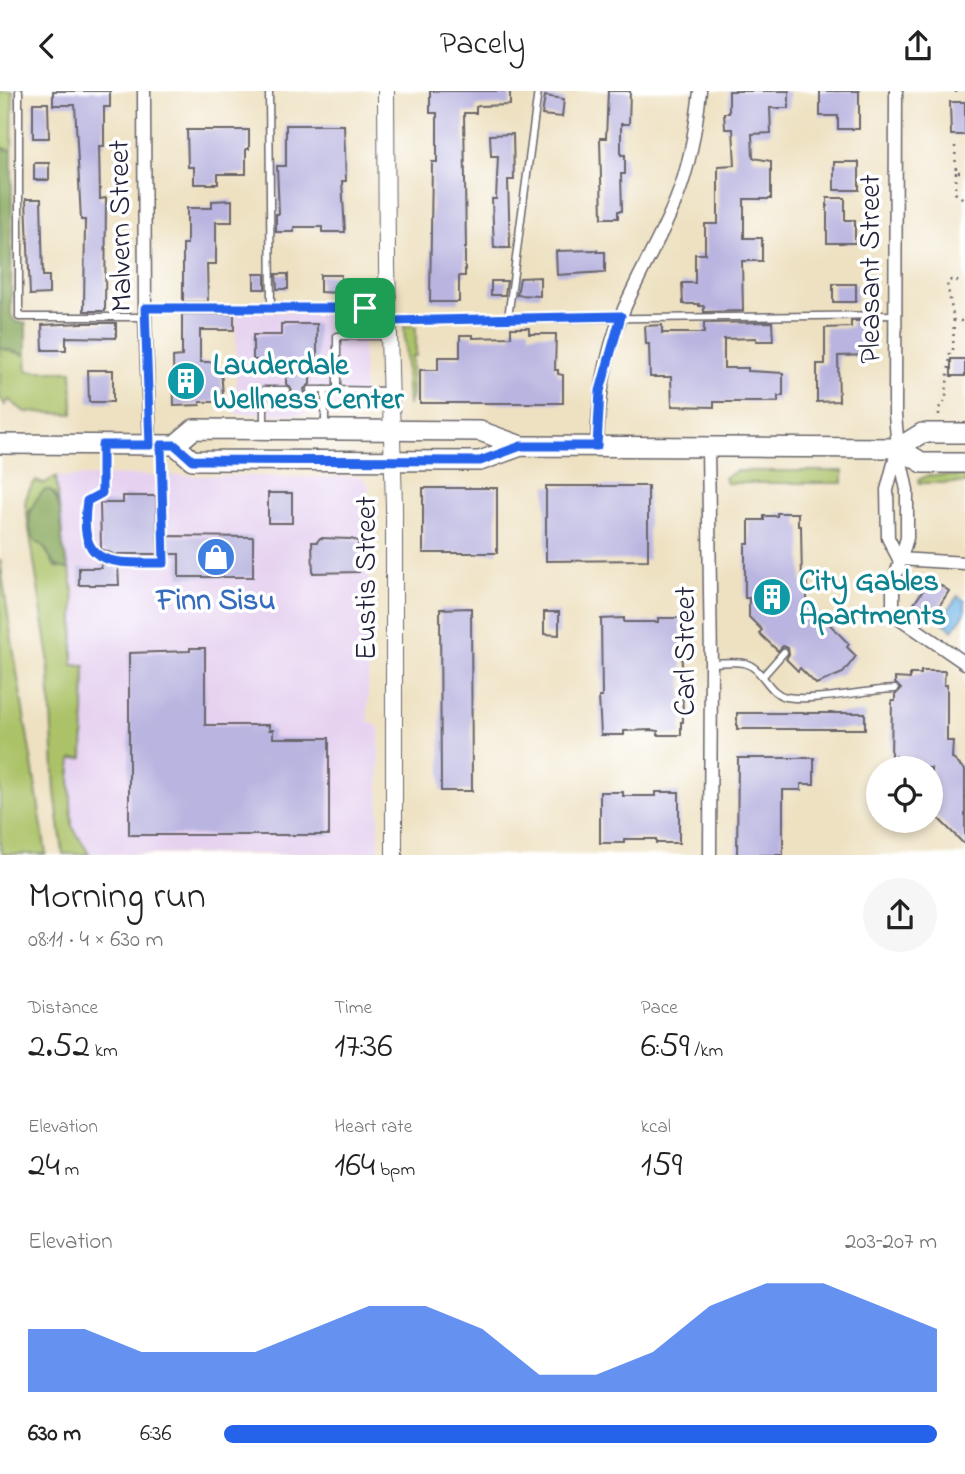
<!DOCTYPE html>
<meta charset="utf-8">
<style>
:root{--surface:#fff;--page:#f6f6f6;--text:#222;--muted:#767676;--accent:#2563eb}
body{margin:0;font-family:"Indie Flower",sans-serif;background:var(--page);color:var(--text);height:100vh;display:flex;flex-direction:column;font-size:26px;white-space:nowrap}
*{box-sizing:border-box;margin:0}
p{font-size:23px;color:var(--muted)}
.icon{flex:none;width:38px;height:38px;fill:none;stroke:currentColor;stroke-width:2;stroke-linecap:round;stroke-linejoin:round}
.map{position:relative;height:764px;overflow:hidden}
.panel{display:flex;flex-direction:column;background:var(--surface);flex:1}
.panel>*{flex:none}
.tools{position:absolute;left:866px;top:665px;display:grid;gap:14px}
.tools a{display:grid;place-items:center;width:77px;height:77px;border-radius:50%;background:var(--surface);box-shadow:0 4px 10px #0003;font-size:35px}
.pin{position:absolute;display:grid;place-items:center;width:60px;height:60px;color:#fff;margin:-30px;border-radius:14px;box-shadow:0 4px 10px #0006}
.round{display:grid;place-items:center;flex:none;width:74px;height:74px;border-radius:37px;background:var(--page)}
.head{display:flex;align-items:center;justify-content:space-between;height:119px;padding:0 28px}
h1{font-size:38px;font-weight:600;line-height:52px}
.figures{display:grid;grid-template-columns:repeat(3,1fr);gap:10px;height:119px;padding:7px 28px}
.figures div{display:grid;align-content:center}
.figures b{font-size:35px;font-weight:600}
.figures small{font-size:19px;font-weight:400}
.figures p{font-size:19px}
.chart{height:196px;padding:14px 28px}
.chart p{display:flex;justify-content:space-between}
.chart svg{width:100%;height:126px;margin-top:7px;fill:var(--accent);opacity:.7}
ul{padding:0 28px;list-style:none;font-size:23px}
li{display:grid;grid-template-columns:112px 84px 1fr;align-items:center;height:52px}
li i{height:18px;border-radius:9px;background:var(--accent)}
header{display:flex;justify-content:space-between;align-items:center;height:91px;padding:0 28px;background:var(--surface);font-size:32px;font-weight:600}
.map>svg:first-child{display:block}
</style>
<header><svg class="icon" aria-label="back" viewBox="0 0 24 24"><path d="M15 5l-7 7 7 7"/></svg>Pacely<svg class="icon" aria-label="share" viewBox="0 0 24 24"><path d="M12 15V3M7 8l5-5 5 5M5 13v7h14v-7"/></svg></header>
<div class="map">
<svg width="965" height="764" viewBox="0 0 965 764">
<rect width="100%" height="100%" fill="#fff"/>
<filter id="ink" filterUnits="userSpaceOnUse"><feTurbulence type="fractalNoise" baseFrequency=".0143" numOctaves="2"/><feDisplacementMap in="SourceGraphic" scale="14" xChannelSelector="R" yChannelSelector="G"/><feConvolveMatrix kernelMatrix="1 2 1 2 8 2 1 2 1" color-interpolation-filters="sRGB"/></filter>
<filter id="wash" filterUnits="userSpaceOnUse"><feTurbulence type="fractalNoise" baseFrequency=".00686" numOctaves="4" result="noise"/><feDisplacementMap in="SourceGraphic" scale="28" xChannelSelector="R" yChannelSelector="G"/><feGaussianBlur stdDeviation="1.57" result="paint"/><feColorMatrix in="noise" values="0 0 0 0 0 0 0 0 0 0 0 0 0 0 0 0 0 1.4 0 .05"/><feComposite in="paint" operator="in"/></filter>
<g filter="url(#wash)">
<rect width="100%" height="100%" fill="#eee1c1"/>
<g fill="#e6d2f0">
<path d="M236 221H363L364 317 357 324 236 323Z"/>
<path d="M130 384 362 386 369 394 367 426 369 484 368 630 379 636V763H89L72 735 70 687 72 668 83 667 84 575H73L72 538 75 498 63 455 56 386Z"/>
</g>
<g fill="#abc267" stroke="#667251" stroke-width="2">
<path d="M0 0H13L12 60 0 56Z"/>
<path d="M404 235H416V265H412V305L408 315Z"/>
<path d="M0 257 26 264 27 280H72L73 323 25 321 9 309 5 314 0 306Z"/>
<path d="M736 380H843V392H727L724 387Z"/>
<path d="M929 384 965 385V392H919L918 389Z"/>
<path d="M56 386 59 414 54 402 29 420 32 443 45 458 56 476 69 478C78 509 72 543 73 574L85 575 83 667 72 668 70 687 72 735 89 763H63L55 701 48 561 25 412C27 404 29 396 36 390L43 393Z"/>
<path d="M0 468C13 567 32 665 46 763H3L0 755Z"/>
</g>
<g fill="#88a85c" stroke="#55654c" stroke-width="2">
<path d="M0 56 12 60 11 224 16 231 26 232V264L0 257Z"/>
<path d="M45 399H50C64 412 60 437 63 455 65 463 67 471 69 478 46 475 55 468 43 455 37 449 39 455 34 448 23 433 32 410 45 399Z"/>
</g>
<path fill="#70b5e6" stroke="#496c90" stroke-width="2" d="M958 505 965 510V522L953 539 940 529Z"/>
<g id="blocks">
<g fill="#bab5e0">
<path d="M53 0H110V16H104V55H99L100 108 106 107 105 220H84L85 129H81L75 14H53Z"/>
<path d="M430 0H510V14L479 15 476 16V22H464L466 157H465V185H459V211H430L432 71H437V22H430Z"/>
<path d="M608 0H630L629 33H621V64H625V83H621L622 120H618V127H602L600 47H606Z"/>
<path d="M729 0H789V17H770L771 42 752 43 753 67 771 70V108H744V147H762V170H742L743 220 704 221V215H699V213H683L682 192H695V163H705V133H718V75L735 74 733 38H725L724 22H729Z"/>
<path d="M820 0H859V38H838V25H820Z"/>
<path d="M545 5 564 8 562 26 542 24Z"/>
<path d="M950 11H965V44H951Z"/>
<path d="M33 12H48L49 47H33Z"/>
<path d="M286 34H344L346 90H342L345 141H322V136H294V141H276V123H279L277 75H286Z"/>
<path d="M187 39H249V58H246V83H218V93H194V76H188Z"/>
<path d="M513 43 514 89H508L510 157H494L492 108H496L498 65H491L490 44Z"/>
<rect x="834" y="71" width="25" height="28"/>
<rect x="34" y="72" width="15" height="17"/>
<path d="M827 107H845V129H855V152H827Z"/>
<path d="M26 108H41L43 185H49V203L30 204Z"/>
<path d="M232 109V131H216V173H207L208 211H183V153H187V117H212V110Z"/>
<path d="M597 159V161H605V181L557 184 556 160Z"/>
<rect x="254" y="183" width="11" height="15"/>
<path d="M276 183H288V198H277Z"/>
<path d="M320 184H341V202L320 201Z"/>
<path d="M540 186V205L517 204 520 187Z"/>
<path d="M491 190H507L505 204H491Z"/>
<rect x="833" y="193" width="23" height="18"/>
<path d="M182 223H234V239H200V271H217V277H221L223 305 215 306V311H200V314L174 315 173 266 182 265Z"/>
<path d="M851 230H869L870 264 838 265 839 310 817 311V273H825V237L851 236Z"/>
<path d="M772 231 773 250H756V247L724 248V277H748V280L783 282V305H778V311H714V316L672 315 671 286H650L649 253H646L645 235 662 234V242H704V232Z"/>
<path d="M81 232H116V247L66 246V259H43L42 234Z"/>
<path d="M281 233H317V269H310V293L304 298 305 302 310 305V314H286V305L292 300 290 296 286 293V269H253V244H281Z"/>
<path d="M511 237H529V243H556L555 279H558V283L563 284V312H420V279H438V266H460V244H473V247L511 246Z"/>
<rect x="951" y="268" width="14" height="17"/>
<path d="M88 279H113V311H89Z"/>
<path d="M546 395H648V469L546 470Z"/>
<rect x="423" y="397" width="74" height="65"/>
<rect x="268" y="402" width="24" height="30"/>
<path d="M123 405H156L158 463H118V465L101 458 100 412H123Z"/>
<path d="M777 422H798V435H801L802 491H807V510L849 553 847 556 856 565 843 582 816 593 800 577 798 580 786 568 789 563 788 557 783 555 778 560 759 542 762 539 749 526V507H745V453H749V429H764V425H777Z"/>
<path d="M169 445 253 446V486H179V463H169Z"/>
<path d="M320 447 351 448 358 450 359 481 313 482 312 451H317Z"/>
<path d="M101 472 118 476 119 494H79V477H101Z"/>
<path d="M931 488 949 500 932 526 913 514Z"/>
<path d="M471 517 472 700H441L440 518Z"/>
<path d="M544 521H559V544L544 543Z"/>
<path d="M624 527V531H658V527H681L683 631H681V644H658V640L652 639 624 640V644H601L599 606H602L601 528Z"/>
<path d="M190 557H205V634H269V639H273V647H329V744H129V562L190 560Z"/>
<path d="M921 580H945L944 594H947V650H953L952 667 965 679V754L931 720V677H895V665H891L892 610H895V604L901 598 895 592V587L910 588V583H921Z"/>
<rect x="737" y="622" width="128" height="16"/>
<path d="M738 667H814V693H801V699H783V764H737Z"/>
<path d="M600 701H623V705H656V701H679V752H656V748H624V752H600Z"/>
</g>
</g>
</g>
<g filter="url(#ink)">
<use href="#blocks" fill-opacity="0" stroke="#69656a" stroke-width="2"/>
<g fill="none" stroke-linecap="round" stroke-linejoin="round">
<defs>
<g id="service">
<path d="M19 0V226H145"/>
<path d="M269 0 271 216"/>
<path d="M146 217H387"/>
<path d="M508 227 538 0"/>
<path d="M389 230 895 224"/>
<path d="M388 245H337V299L389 300"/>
<path d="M310 299H325"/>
<path d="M264 335V299H286"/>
<path d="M325 338V299H337"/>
<path d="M102 355V402L87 410C77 477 111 472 164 472L161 358"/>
<path d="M711 572C721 572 734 570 744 572 763 576 767 602 786 606 817 611 862 599 895 598"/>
<path d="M763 585 784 561"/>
</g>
<g id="minor">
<path d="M144 0 145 226 150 354"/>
<path d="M896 0 895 324 898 357 907 399V447L893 494V514L901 528 965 572"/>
<path d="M597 355C598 310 604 268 621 225 637 186 660 149 676 109 690 75 696 37 700 0"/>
<path d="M708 356 711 572 710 764"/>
<path d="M897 361 887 399 888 447 899 468"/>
<path d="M899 468 965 472"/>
</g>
<path id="tertiary" d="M386 0 387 176 394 415V764"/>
<g id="secondary">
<path d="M0 353 175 354 194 338 480 340 521 355"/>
<path d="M175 354 192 369 480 370 521 355 898 357 923 372H965"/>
<path d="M898 357 922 342H965"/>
</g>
</defs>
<use href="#service" stroke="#69656a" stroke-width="9"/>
<use href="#minor" stroke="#69656a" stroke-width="15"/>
<use href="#tertiary" stroke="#69656a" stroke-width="18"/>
<use href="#secondary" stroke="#69656a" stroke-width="22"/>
<g stroke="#69656a" stroke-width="2.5" stroke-dasharray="2 5" stroke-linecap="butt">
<path d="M956 0V3"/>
<path d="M955 55 956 81H965"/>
<path d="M956 81 955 102 965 109"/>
<path d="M954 230 947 192 951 189 962 191"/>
<path d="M953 259 954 230H965"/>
<path d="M939 324V317L946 309C946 292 950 276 950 259"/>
</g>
<use href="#service" stroke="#fff" stroke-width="6"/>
<use href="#minor" stroke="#fff" stroke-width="12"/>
<use href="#tertiary" stroke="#fff" stroke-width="16"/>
<use href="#secondary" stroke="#fff" stroke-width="19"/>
</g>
</g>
<g fill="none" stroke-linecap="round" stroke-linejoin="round" filter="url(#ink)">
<defs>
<path id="route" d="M145 217H389L390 230 621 225 600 300 597 355H521L480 370 192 369 175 354H161L164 472C111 472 77 477 87 410L102 402V354H150Z"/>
</defs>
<use href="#route" stroke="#fff" stroke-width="14"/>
<use href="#route" stroke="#2563eb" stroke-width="9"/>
</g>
<defs>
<symbol id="building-disc" viewBox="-11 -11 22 22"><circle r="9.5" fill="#0f9aa8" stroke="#fff"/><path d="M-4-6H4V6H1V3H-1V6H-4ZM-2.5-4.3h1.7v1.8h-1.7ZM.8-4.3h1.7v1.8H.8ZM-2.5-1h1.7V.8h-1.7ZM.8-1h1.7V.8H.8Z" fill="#fff"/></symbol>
<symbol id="shop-disc" viewBox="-11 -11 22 22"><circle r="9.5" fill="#3f7fe0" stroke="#fff"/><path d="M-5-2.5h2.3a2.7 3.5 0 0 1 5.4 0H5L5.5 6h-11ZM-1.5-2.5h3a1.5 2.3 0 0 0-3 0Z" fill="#fff"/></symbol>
</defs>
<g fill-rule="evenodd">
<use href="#building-disc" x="164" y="268" width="44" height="44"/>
<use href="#shop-disc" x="194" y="444" width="44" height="44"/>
<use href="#building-disc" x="750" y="484" width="44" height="44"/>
</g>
<g text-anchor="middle" stroke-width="7" stroke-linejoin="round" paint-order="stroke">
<g font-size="30" fill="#22223b" stroke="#fff">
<text transform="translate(119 135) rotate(-91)" y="10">Malvern Street</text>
<text transform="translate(869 178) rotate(-90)" y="10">Pleasant Street</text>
<text transform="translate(365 487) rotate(-90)" y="10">Eustis Street</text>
<text transform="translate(684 560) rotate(-90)" y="10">Carl Street</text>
</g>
<g font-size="30" font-weight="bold" fill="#0d838f" stroke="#fff" text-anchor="start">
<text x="213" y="283">Lauderdale<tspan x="213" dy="34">Wellness Center</tspan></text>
<text x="799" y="499">City Gables<tspan x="799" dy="34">Apartments</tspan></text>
</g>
<g font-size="30" font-weight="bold" fill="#366cbe" stroke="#fff">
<text x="216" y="518">Finn Sisu</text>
</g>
</g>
</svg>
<div class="tools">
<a><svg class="icon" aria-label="locate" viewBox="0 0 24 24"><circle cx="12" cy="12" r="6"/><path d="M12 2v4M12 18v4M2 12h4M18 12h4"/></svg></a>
</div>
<div class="pin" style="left:365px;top:217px;background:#1e9e55"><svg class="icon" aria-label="arrive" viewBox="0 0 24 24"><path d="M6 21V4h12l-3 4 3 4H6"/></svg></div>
</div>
<section class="panel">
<div class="head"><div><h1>Morning run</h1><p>08:11 · 4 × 630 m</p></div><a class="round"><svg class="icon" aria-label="share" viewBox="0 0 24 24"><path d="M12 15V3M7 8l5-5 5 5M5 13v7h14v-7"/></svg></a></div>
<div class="figures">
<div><p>Distance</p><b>2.52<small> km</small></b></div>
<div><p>Time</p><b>17:36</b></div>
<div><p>Pace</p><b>6:59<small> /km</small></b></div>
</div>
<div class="figures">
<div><p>Elevation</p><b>24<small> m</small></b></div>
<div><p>Heart rate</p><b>164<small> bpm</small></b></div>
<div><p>kcal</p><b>159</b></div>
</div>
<div class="chart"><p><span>Elevation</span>203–207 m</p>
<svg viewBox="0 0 160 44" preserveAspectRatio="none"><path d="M0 44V22L10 22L20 30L30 30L40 30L50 22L60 14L70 14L80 22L90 38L100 38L110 30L120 14L130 6L140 6L150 14L160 22V44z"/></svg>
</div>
<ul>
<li><b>630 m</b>6:36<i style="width:100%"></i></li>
</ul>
</section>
